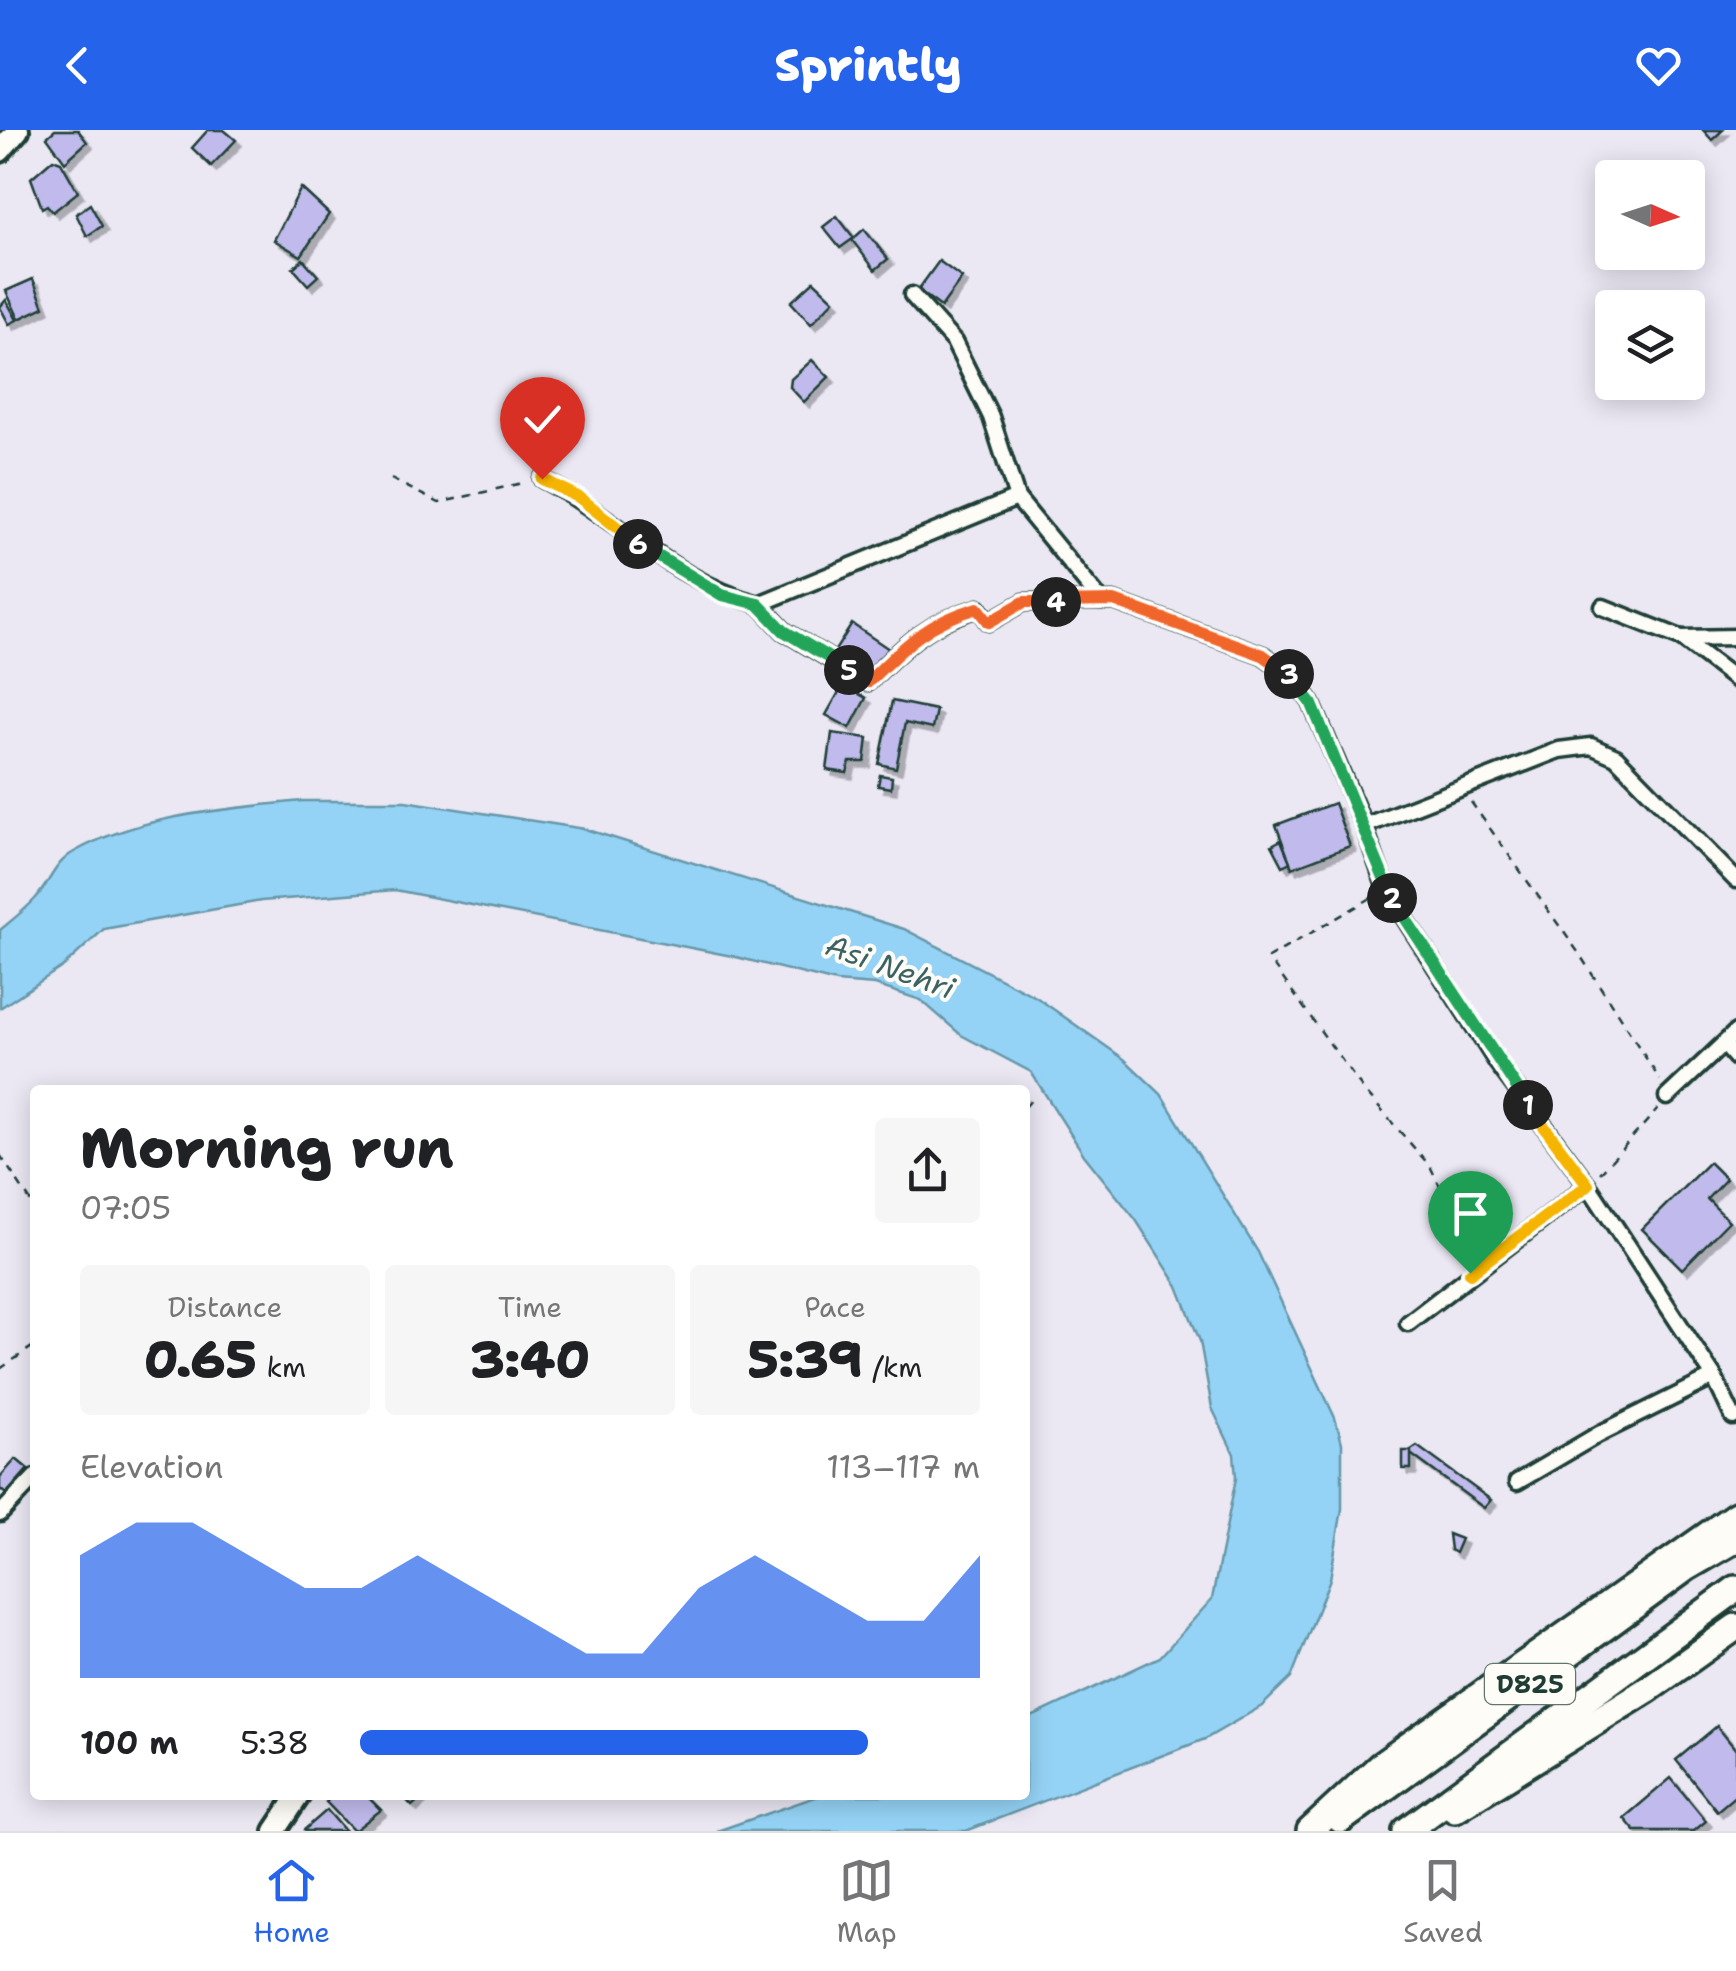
<!DOCTYPE html>
<meta charset="utf-8">
<style>
:root{--surface:#fff;--page:#f6f6f6;--text:#202124;--muted:#757577;--line:#e0e0e0;--accent:#2563eb}
body{margin:0;font-family:"Shantell Sans",sans-serif;background:var(--page);color:var(--text);height:100vh;display:flex;flex-direction:column;font-size:38px;white-space:nowrap}
*{box-sizing:border-box;margin:0}
p{font-size:32px;color:var(--muted)}
.icon{flex:none;width:55px;height:55px;fill:none;stroke:currentColor;stroke-width:2;stroke-linecap:round;stroke-linejoin:round}
.map{position:relative;flex:1;overflow:hidden}
.details{position:absolute;left:30px;top:955px;width:1000px;height:715px;display:flex;flex-direction:column;background:var(--surface);border-radius:10px;box-shadow:0 5px 25px #0003}
.details>*{flex:none}
.needle{width:65px;rotate:93deg}
.fabs{position:absolute;left:1595px;top:30px;display:grid;gap:20px}
.fabs a{display:grid;place-items:center;width:110px;height:110px;border-radius:10px;background:var(--surface);box-shadow:0 5px 25px #0003;font-size:50px}
.pin{position:absolute;display:grid;place-items:center;width:85px;height:85px;color:#fff;margin:-102px -42px;border-radius:50% 50% 50% 0;rotate:-45deg;box-shadow:0 0 10px #0007}
.pin .icon{rotate:45deg}
.km{position:absolute;width:50px;height:50px;margin:-25px;border-radius:50%;background:#222;color:#fff;font-size:28px;line-height:50px;text-align:center}
.round{display:grid;place-items:center;flex:none;width:105px;height:105px;border-radius:10px;background:var(--page)}
.overview{display:flex;align-items:center;justify-content:space-between;height:170px;padding:0 50px}
h1{font-size:55px;font-weight:800;line-height:75px}
.stats{display:grid;grid-template-columns:repeat(3,1fr);gap:15px;height:170px;padding:10px 50px}
.stats div{display:grid;align-content:center;border-radius:10px;background:var(--page);text-align:center}
.stats b{font-size:50px;font-weight:800}
.stats small{font-size:28px;font-weight:400}
.stats p{font-size:28px}
.chart{height:280px;padding:20px 50px}
.chart p{display:flex;justify-content:space-between}
.chart svg{width:100%;height:180px;margin-top:10px;fill:var(--accent);opacity:.7}
ul{padding:0 50px;list-style:none;font-size:32px}
li{display:grid;grid-template-columns:160px 120px 1fr;align-items:center;height:75px}
li i{height:25px;border-radius:12px;background:var(--accent)}
header{display:flex;justify-content:space-between;align-items:center;height:130px;padding:0 50px;background:var(--accent);color:#fff;font-size:45px;font-weight:800}
.dock{display:flex;justify-content:space-around;align-items:center;height:140px;border-top:2px solid var(--line);background:var(--surface);font-size:28px;color:var(--muted)}
.dock a{display:grid;justify-items:center;gap:5px}
.dock .selected{color:var(--accent)}
.map>svg:first-child{display:block}
</style>
<header><svg class="icon" aria-label="back" viewBox="0 0 24 24"><path d="M15 5l-7 7 7 7"/></svg>Sprintly<svg class="icon" aria-label="heart" viewBox="0 0 24 24"><path d="M12 20l-8-8c-3-5 5-10 8-4 3-6 11-1 8 4z"/></svg></header>
<div class="map">
<svg width="1736" height="1701" viewBox="0 0 1736 1701">
<defs>
<filter id="shadow"><feDropShadow dx="5.5" dy="5.5" stdDeviation="0" flood-color="#0004"/></filter>
</defs>
<rect width="100%" height="100%" fill="#ebe8f4"/>
<filter id="ink" filterUnits="userSpaceOnUse"><feTurbulence type="fractalNoise" baseFrequency=".01" numOctaves="2"/><feDisplacementMap in="SourceGraphic" scale="20" xChannelSelector="R" yChannelSelector="G"/><feConvolveMatrix kernelMatrix="1 2 1 2 8 2 1 2 1" color-interpolation-filters="sRGB"/></filter>
<g filter="url(#ink)">
<path fill="#95d3f6" stroke="#6697a8" stroke-width="2.5" d="M302 671H405L585 699 904 799 1036 867 1124 929 1161 964 1258 1122 1335 1288 1342 1313V1379L1330 1449 1291 1548 1262 1576 1205 1609 966 1701H717L821 1665H1025V1590L1160 1527 1212 1469 1236 1348 1234 1324 1212 1278 1200 1211 1178 1156 1136 1090 1084 1025 1031 942 961 905 921 870 875 855 836 852 732 826 395 760 261 771 104 799 65 835 0 878V800C12 790 25 780 35 769 50 753 54 733 74 722 141 684 228 679 302 671Z"/>
<g fill="#c1bbed" stroke="#1f3d34" stroke-width="2.5" filter="url(#shadow)">
<path d="M55 0H78L87 12 65 32 47 7Z"/>
<path d="M208 0H224L236 10 211 36 192 18Z"/>
<path d="M1703 0H1723L1712 10Z"/>
<path d="M53 29 61 32 78 62 53 82 47 75 42 78 31 48Z"/>
<path d="M301 58 329 84 301 126 274 110Z"/>
<path d="M90 74 102 96 87 106 76 84Z"/>
<path d="M837 86 854 108 840 118 823 97Z"/>
<path d="M864 99 888 129 875 140 852 110Z"/>
<path d="M303 129 318 146 308 155 293 138Z"/>
<path d="M939 131 962 148 941 177 918 160Z"/>
<path d="M33 149 44 177 19 189 6 161Z"/>
<path d="M814 151 834 170 811 194 791 172Z"/>
<path d="M6 170 17 190 9 194 0 177Z"/>
<path d="M812 230 829 247 804 272 790 257 791 249Z"/>
<path d="M852 494 889 519 872 546 834 522Z"/>
<path d="M843 555 866 568 850 598 826 585Z"/>
<path d="M892 571 936 580 932 599 905 593 896 638 879 634Z"/>
<path d="M832 603 868 608 865 632H850L847 643 827 640Z"/>
<path d="M880 645 892 647 891 658 878 656Z"/>
<path d="M1334 673 1350 716 1292 738 1276 695Z"/>
<path d="M1281 710 1290 732 1283 736 1272 715Z"/>
<path d="M1709 1032 1726 1049 1707 1069 1729 1091 1682 1139 1642 1099Z"/>
<path d="M1417 1316 1491 1370 1484 1378 1408 1322Z"/>
<rect x="1403" y="1321" width="8" height="18"/>
<path d="M16 1329 28 1339 6 1364 0 1359V1347Z"/>
<path d="M1448 1404 1461 1409 1455 1423 1450 1420Z"/>
<path d="M1717 1596 1736 1620V1665L1717 1681 1676 1630Z"/>
<path d="M1671 1648 1706 1691 1694 1701H1635L1624 1688Z"/>
<path d="M333 1665H366L381 1680 354 1701 326 1672Z"/>
<path d="M402 1665H424L412 1676Z"/>
<path d="M327 1680 345 1701H305L304 1700Z"/>
</g>
<g fill="none" stroke-linecap="round" stroke-linejoin="round">
<defs>
<g id="street">
<path d="M912 165 954 212 991 287 1017 368 1101 471"/>
<path d="M542 349C618 388 674 452 759 474L1017 368"/>
<path d="M759 474 784 501 868 552C905 515 928 492 979 478L989 492 1024 472 1114 471 1263 525 1291 545 1311 572 1364 696 1559 620 1591 616 1616 627 1736 750"/>
<path d="M1603 477 1681 508 1736 550"/>
<path d="M1681 508 1736 507"/>
<path d="M1364 696 1386 759 1498 934 1588 1055 1714 1247"/>
<path d="M1724 914 1736 928"/>
<path d="M1667 967 1736 902"/>
<path d="M1408 1193 1588 1055"/>
<path d="M1517 1352 1599 1304 1714 1247 1733 1287"/>
<path d="M0 1384 35 1347"/>
</g>
<g id="secondary">
<path d="M0 21 18 0"/>
<path d="M275 1701 299 1665"/>
</g>
<g id="highway">
<path d="M1455 1679 1647 1560 1736 1497"/>
<path d="M1341 1690 1686 1438 1736 1409"/>
<path d="M1310 1701 1381 1635 1736 1385"/>
<path d="M1406 1701 1736 1459"/>
</g>
</defs>
<use href="#street" stroke="#1f3d34" stroke-width="21"/>
<use href="#secondary" stroke="#1f3d34" stroke-width="28"/>
<use href="#highway" stroke="#1f3d34" stroke-width="32"/>
<g stroke="#1f3d34" stroke-width="2.5" stroke-dasharray="8 8" stroke-linecap="butt">
<path d="M391 349 439 373 526 352"/>
<path d="M1471 672 1578 822 1660 950"/>
<path d="M1371 768 1268 828 1362 958 1430 1036 1453 1083 1466 1127"/>
<path d="M1025 977 1032 969"/>
<path d="M0 1025 35 1078"/>
<path d="M1600 1043 1658 979"/>
<path d="M0 1239 35 1215"/>
</g>
<use href="#street" stroke="#fdfcf7" stroke-width="14"/>
<use href="#secondary" stroke="#fdfcf7" stroke-width="20"/>
<use href="#highway" stroke="#fdfcf7" stroke-width="25"/>
</g>
</g>
<g fill="none" stroke-linecap="round" stroke-linejoin="round" filter="url(#ink)">
<defs>
<path id="split-1" d="M1470 1143 1588 1055 1528 975"/>
<path id="split-2" d="M1392 768 1528 975"/>
<path id="split-3" d="M1289 544 1311 572 1392 768"/>
<path id="split-4" d="M1056 472 1114 471 1263 525 1289 544"/>
<path id="split-5" d="M849 540 868 552C905 515 928 492 978 478L989 492 1024 472H1056"/>
<path id="split-6" d="M638 414 722 465 758 474 784 501 849 540"/>
<path id="split-7" d="M542 349 580 368 638 414"/>
</defs>
<use href="#split-1" stroke="#fff" stroke-width="20"/>
<use href="#split-2" stroke="#fff" stroke-width="20"/>
<use href="#split-3" stroke="#fff" stroke-width="20"/>
<use href="#split-4" stroke="#fff" stroke-width="20"/>
<use href="#split-5" stroke="#fff" stroke-width="20"/>
<use href="#split-6" stroke="#fff" stroke-width="20"/>
<use href="#split-7" stroke="#fff" stroke-width="20"/>
<use href="#split-1" stroke="#f5b400" stroke-width="12"/>
<use href="#split-2" stroke="#22a559" stroke-width="12"/>
<use href="#split-3" stroke="#22a559" stroke-width="12"/>
<use href="#split-4" stroke="#f0652b" stroke-width="12"/>
<use href="#split-5" stroke="#f0652b" stroke-width="12"/>
<use href="#split-6" stroke="#22a559" stroke-width="12"/>
<use href="#split-7" stroke="#f5b400" stroke-width="12"/>
</g>
<g text-anchor="middle" stroke-width="8" stroke-linejoin="round" paint-order="stroke">
<rect fill="#fdfcf7" stroke="#62766e" stroke-width="2.5" x="1485" y="1534" width="90" height="40" rx="8"/>
<g font-size="25" font-weight="bold" fill="#1f3d34">
<text x="1530" y="1563">D825</text>
</g>
<g font-size="30" font-style="italic" fill="#3c6264" stroke="#fdfcf7">
<text transform="translate(890 837) rotate(20)" y="10">Asi Nehri</text>
</g>
</g>
</svg>
<div class="fabs">
<a><svg class="needle" viewBox="-14 -14 28 28"><path d="M0-13l5 13h-10z" fill="#e53935"/><path d="M0 13l5-13h-10z" fill="#757577"/></svg></a>
<a><svg class="icon" aria-label="layers" viewBox="0 0 24 24"><path d="M12 4l9 5-9 5-9-5zM3 14l9 5 9-5"/></svg></a>
</div>
<div class="pin" style="left:1470px;top:1143px;background:#1e9e55"><svg class="icon" aria-label="arrive" viewBox="0 0 24 24"><path d="M6 21V4h12l-3 4 3 4H6"/></svg></div>
<div class="pin" style="left:542px;top:349px;background:#d93025"><svg class="icon" aria-label="check" viewBox="0 0 24 24"><path d="M5 12l5 5 9-10"/></svg></div>
<b class="km" style="left:1528px;top:975px">1</b>
<b class="km" style="left:1392px;top:768px">2</b>
<b class="km" style="left:1289px;top:544px">3</b>
<b class="km" style="left:1056px;top:472px">4</b>
<b class="km" style="left:849px;top:540px">5</b>
<b class="km" style="left:638px;top:414px">6</b>
<section class="details">
<div class="overview"><div><h1>Morning run</h1><p>07:05</p></div><a class="round"><svg class="icon" aria-label="share" viewBox="0 0 24 24"><path d="M12 15V3M7 8l5-5 5 5M5 13v7h14v-7"/></svg></a></div>
<div class="stats">
<div><p>Distance</p><b>0.65<small> km</small></b></div>
<div><p>Time</p><b>3:40</b></div>
<div><p>Pace</p><b>5:39<small> /km</small></b></div>
</div>
<div class="chart"><p><span>Elevation</span>113–117 m</p>
<svg viewBox="0 0 160 44" preserveAspectRatio="none"><path d="M0 44V14L10 6L20 6L30 14L40 22L50 22L60 14L70 22L80 30L90 38L100 38L110 22L120 14L130 22L140 30L150 30L160 14V44z"/></svg>
</div>
<ul>
<li><b>100 m</b>5:38<i style="width:82%"></i></li>
</ul>
</section>
</div>
<nav class="dock">
<a class="selected"><svg class="icon" aria-label="home" viewBox="0 0 24 24"><path d="M3 11l9-7 9 7M6 9v11h12V9"/></svg>Home</a>
<a><svg class="icon" aria-label="map" viewBox="0 0 24 24"><path d="M3 6l6-2 6 2 6-2v14l-6 2-6-2-6 2zM9 4v14M15 6v14"/></svg>Map</a>
<a><svg class="icon" aria-label="saved" viewBox="0 0 24 24"><path d="M7 4h10v16l-5-4-5 4z"/></svg>Saved</a>
</nav>
